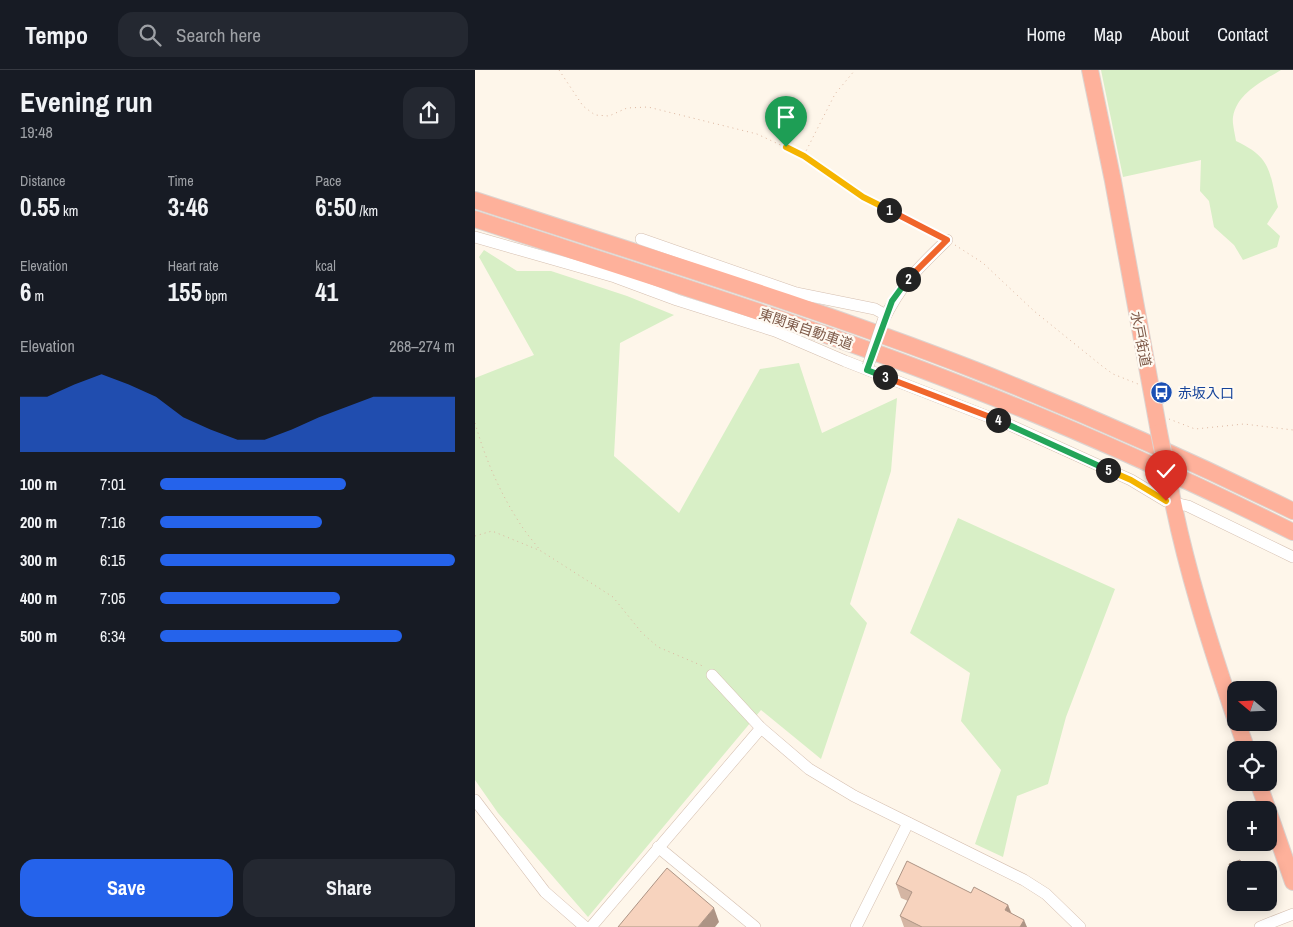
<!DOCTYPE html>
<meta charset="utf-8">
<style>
:root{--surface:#171b24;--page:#242831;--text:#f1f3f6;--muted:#9ea1a6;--line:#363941;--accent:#2563eb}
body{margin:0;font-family:"Archivo Narrow","Noto Sans JP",sans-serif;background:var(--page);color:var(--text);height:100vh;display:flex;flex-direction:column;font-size:19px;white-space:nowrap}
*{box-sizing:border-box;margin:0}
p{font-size:16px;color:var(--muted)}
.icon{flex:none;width:28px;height:28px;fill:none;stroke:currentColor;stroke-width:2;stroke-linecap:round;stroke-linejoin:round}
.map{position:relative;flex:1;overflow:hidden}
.drawer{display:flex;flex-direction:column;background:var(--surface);width:475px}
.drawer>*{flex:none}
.needle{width:32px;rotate:289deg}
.tools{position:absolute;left:752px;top:611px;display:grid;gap:10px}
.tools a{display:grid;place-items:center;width:50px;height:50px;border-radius:10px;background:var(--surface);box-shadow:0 2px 12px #0003;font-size:25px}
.pin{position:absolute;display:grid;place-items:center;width:42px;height:42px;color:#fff;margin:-51px -21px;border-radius:50% 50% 50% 0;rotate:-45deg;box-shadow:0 0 5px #0007}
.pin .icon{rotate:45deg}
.km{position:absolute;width:25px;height:25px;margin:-12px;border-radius:50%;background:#222;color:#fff;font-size:14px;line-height:25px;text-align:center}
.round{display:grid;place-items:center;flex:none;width:52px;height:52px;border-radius:15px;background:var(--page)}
.overview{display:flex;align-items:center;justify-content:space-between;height:85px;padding:0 20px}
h1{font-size:28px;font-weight:700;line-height:38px}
.stats{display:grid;grid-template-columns:repeat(3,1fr);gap:8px;height:85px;padding:5px 20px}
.stats div{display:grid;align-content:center}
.stats b{font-size:25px;font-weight:700}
.stats small{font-size:14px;font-weight:400}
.stats p{font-size:14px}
.chart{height:140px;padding:10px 20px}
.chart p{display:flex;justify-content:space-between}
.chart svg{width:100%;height:90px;margin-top:5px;fill:var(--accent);opacity:.7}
.button{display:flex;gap:10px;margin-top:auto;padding:10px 20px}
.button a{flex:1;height:58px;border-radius:15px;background:var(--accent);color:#fff;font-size:20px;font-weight:700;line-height:58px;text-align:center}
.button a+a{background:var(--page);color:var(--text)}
ul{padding:0 20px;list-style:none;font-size:16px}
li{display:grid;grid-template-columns:80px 60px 1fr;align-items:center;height:38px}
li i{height:12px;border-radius:6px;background:var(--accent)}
header{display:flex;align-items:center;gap:30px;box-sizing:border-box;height:70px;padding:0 25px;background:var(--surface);border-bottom:1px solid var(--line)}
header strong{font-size:24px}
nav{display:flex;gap:28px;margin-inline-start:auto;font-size:18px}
.search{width:350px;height:45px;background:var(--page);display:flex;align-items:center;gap:12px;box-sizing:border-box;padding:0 18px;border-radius:15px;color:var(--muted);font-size:19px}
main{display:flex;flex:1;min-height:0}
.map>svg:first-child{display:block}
</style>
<header>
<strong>Tempo</strong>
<div class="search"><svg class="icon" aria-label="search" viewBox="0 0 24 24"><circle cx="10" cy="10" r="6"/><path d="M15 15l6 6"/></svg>Search here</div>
<nav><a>Home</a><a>Map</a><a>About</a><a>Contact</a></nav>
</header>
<main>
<section class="drawer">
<div class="overview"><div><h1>Evening run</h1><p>19:48</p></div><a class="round"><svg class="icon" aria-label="share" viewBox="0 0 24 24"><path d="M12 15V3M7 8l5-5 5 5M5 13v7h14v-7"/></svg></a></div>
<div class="stats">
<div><p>Distance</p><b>0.55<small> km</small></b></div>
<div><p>Time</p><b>3:46</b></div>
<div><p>Pace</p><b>6:50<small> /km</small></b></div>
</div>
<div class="stats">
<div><p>Elevation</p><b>6<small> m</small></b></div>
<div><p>Heart rate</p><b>155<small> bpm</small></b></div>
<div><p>kcal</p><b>41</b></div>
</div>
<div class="chart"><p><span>Elevation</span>268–274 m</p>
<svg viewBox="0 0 160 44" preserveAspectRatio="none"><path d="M0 44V17L10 17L20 11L30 6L40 11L50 17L60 27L70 33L80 38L90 38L100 33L110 27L120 22L130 17L140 17L150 17L160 17V44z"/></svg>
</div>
<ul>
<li><b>100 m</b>7:01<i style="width:63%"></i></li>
<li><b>200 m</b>7:16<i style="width:55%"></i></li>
<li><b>300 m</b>6:15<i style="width:100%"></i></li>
<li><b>400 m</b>7:05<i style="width:61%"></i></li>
<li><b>500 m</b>6:34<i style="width:82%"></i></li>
</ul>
<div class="button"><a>Save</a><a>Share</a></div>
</section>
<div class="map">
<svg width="818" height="857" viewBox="0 0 818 857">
<rect width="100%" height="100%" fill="#fef6ea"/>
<g fill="#d8efc6">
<path d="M626 0H806C788 11 762 23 758 47 757 53 760 64 761 71 797 88 794 101 803 137L792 154 805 166 802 177 768 190 759 175 739 157 734 131 725 121 726 90 648 107Z"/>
<path d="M9 180 42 201H76L152 226 199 245 145 273 139 386 204 443 285 299 324 293 347 363 422 328 416 401 375 534 392 553 346 689 286 640 113 847 23 743 0 710V308L59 285 4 187Z"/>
<path d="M483 448 640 519 591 647 573 714 542 726 528 787 500 774 526 700 486 651 495 603 435 563Z"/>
</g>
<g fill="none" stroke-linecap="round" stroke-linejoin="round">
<defs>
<g id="minor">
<path d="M0 167 140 207 202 230 300 261 370 291 537 356 656 410 691 431 713 436 818 487"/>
<path d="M166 169 321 223 400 239 411 245"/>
<path d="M408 251C427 213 442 199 472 170"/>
<path d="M237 605 286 658 334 699 379 726 549 810 571 824 605 857"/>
<path d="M0 730 70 822 110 857"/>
<path d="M183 777 280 857"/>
<path d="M116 857 286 658"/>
<path d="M381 857 433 753"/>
<path d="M785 857 818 844"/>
</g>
<g id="highway">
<path d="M615 0 638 111 684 362"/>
<path d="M0 130C167 185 336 236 500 300 608 343 714 390 818 441"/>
<path d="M0 149C165 203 331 254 492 317 603 360 711 409 818 462"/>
<path d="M695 417C710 496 735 574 761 651"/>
<path d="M762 652 772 680"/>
<path d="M783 712 793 740"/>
<path d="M794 743 818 812"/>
</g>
</defs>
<use href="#minor" stroke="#d5bfb0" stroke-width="12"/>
<use href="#highway" stroke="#ddd4d0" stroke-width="18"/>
<g stroke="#ddb6a0" stroke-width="1" stroke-dasharray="1 4" stroke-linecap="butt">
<path d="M84 0 108 36 120 45 134 46 152 38 173 37 282 64 329 86 388 127 461 165"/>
<path d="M329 85 360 24 380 0"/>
<path d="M480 175 508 193 559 241 627 296 638 304 663 314"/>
<path d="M694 349 720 359 769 354 818 360"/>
<path d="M0 353C10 388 24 421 44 452 50 462 58 471 65 480"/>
<path d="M0 466 17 461 66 481 138 527 167 563 183 577 230 597"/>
</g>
<use href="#minor" stroke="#fff" stroke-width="11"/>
<use href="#highway" stroke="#feb19b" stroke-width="16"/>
<defs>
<path id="minor-bridge" d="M393 296 408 251"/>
<path id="highway-bridge" d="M684 362 695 417"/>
</defs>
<use href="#minor-bridge" stroke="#d5bfb0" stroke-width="12" stroke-linecap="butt"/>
<use href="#highway-bridge" stroke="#ddd4d0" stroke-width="18" stroke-linecap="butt"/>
<use href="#minor-bridge" stroke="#fff" stroke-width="11"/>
<use href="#highway-bridge" stroke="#feb19b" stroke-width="16"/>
</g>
<path fill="#d4b5a3" d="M421 814 496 823 533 835 537 844 552 857H429L425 846 433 831 426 828Z"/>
<g fill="#ad9485">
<path d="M533 835 538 849 530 840Z"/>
<path d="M239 838 244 852 240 857H223Z"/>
<path d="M549 850 552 857H545Z"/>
</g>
<g fill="#f7d3be" stroke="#ad9485">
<path d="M765 790 768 800H761V812L754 794Z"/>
<path d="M432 791 496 823 499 817 533 835 530 840 549 850 545 857H447L425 846 437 822 421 814Z"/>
<path d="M192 798 239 838 223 857H143Z"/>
</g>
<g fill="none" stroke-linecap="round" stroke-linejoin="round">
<defs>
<path id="split-1" d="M311 77 329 86 388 127 414 140"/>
<path id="split-2" d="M414 140 472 170 433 209"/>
<path id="split-3" d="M410 307 392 300 417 231 433 209"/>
<path id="split-4" d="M410 307 523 350"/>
<path id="split-5" d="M523 350 633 400"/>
<path id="split-6" d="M633 400 656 410 691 431"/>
</defs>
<use href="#split-1" stroke="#fff" stroke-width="10"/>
<use href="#split-2" stroke="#fff" stroke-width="10"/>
<use href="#split-3" stroke="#fff" stroke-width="10"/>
<use href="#split-4" stroke="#fff" stroke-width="10"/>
<use href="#split-5" stroke="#fff" stroke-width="10"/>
<use href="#split-6" stroke="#fff" stroke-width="10"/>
<use href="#split-1" stroke="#f5b400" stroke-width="6"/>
<use href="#split-2" stroke="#f0652b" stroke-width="6"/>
<use href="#split-3" stroke="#22a559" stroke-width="6"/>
<use href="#split-4" stroke="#f0652b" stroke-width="6"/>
<use href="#split-5" stroke="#22a559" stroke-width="6"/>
<use href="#split-6" stroke="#f5b400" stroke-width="6"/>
</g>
<defs>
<symbol id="bus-disc" viewBox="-11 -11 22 22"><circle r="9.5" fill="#1a4fb4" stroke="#fffaf2"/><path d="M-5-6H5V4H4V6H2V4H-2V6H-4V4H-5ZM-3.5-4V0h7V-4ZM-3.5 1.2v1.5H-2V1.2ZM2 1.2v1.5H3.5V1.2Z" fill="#fff"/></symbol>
</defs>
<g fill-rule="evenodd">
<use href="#bus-disc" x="674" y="310" width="25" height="25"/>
</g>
<g text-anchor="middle" stroke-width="4.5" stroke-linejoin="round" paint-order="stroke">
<g font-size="14" fill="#7e5a49" stroke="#fffaf2">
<text transform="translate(331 259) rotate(19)" y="5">東関東自動車道</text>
<text transform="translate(666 269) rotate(79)" y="5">水戸街道</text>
</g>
<g font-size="14" fill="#164399" stroke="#fffaf2" text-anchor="start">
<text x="703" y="328">赤坂入口</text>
</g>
</g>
</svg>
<div class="tools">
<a><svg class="needle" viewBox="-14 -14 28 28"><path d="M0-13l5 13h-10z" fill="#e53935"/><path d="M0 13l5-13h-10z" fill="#9ea1a6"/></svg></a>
<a><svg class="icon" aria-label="locate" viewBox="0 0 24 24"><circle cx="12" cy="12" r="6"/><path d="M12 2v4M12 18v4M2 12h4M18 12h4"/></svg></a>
<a>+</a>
<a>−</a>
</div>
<div class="pin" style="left:311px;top:77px;background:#1e9e55"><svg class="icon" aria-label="arrive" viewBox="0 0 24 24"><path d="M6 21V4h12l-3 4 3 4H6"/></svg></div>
<div class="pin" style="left:691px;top:431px;background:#d93025"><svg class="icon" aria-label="check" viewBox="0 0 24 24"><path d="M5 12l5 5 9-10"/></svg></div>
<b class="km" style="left:414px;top:140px">1</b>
<b class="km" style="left:433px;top:209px">2</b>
<b class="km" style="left:410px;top:307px">3</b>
<b class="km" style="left:523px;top:350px">4</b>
<b class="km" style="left:633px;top:400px">5</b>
</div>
</main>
